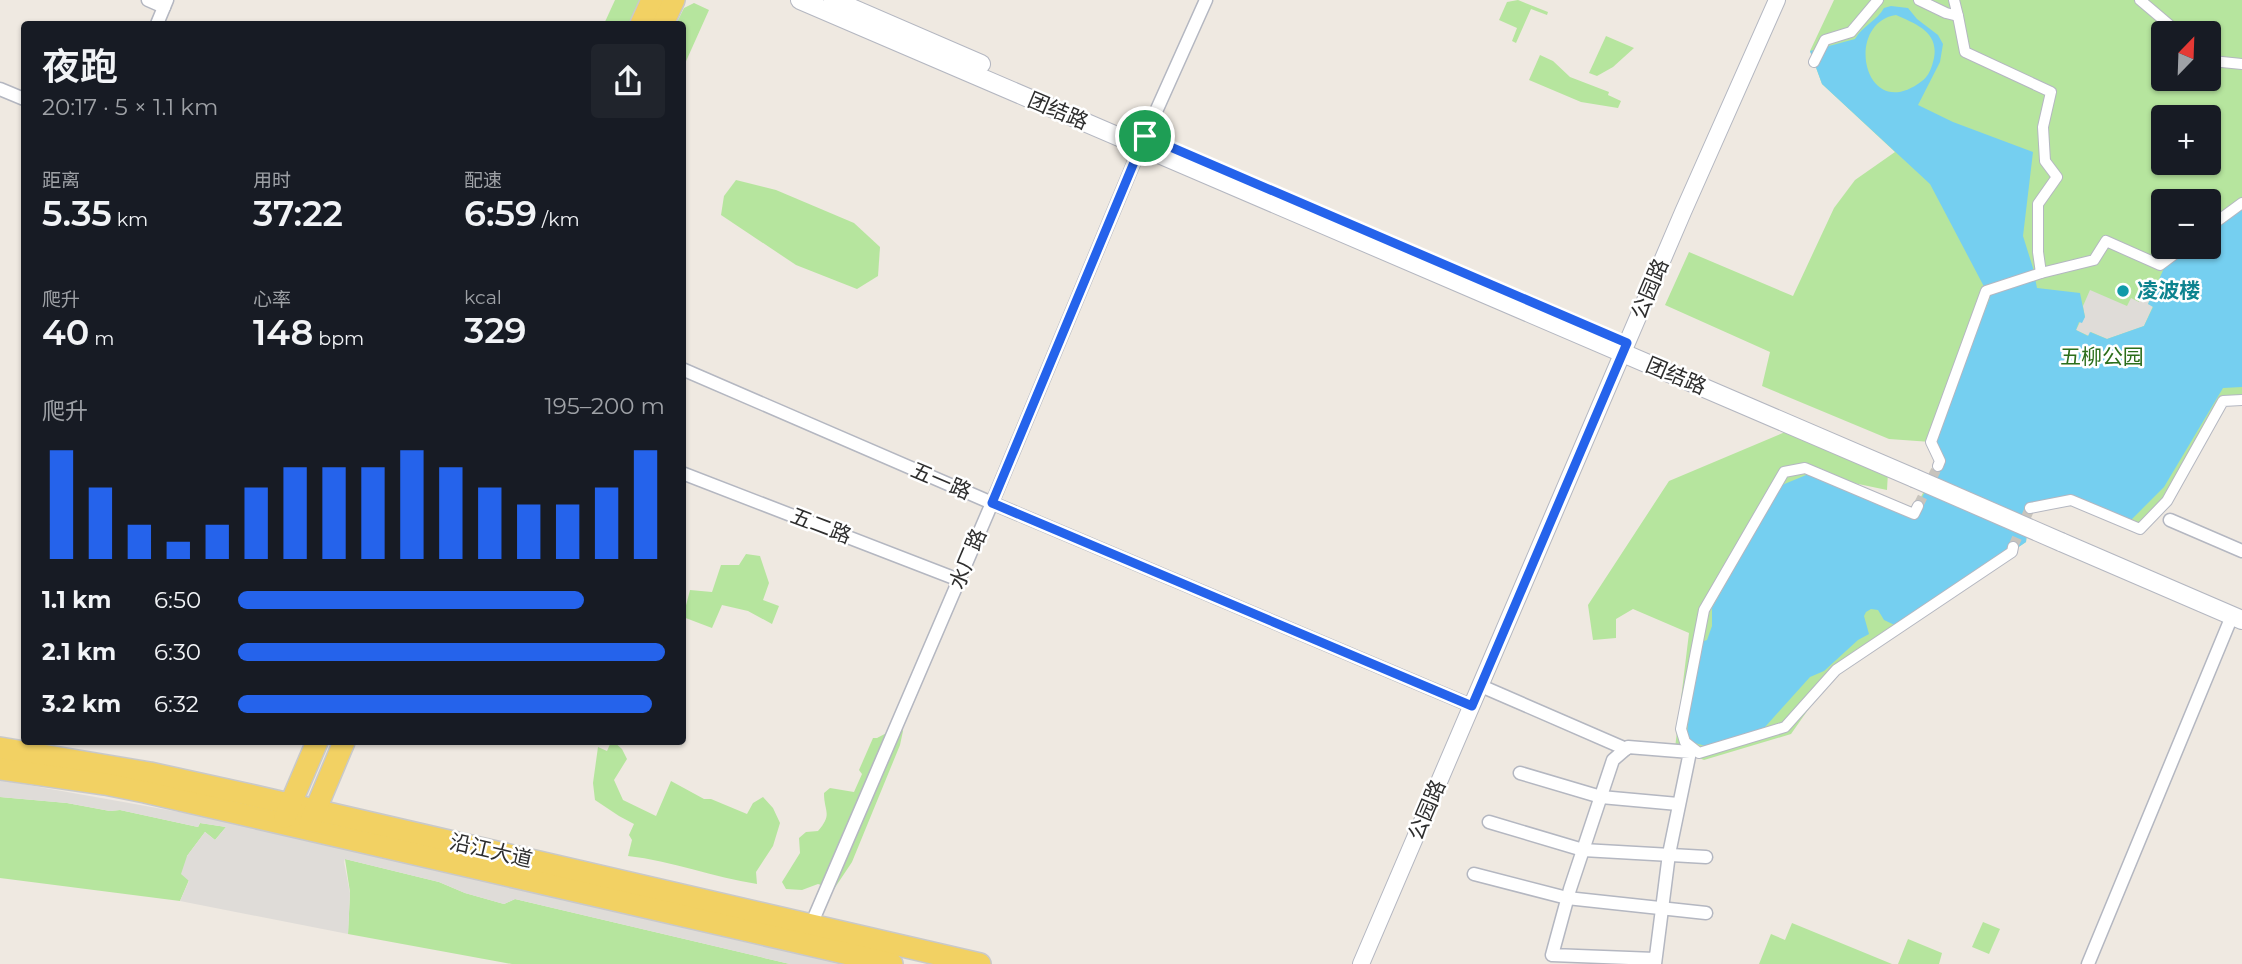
<!DOCTYPE html>
<html lang="zh">
<meta charset="utf-8">
<style>
:root{--surface:#171b24;--page:#20242c;--text:#f1f3f6;--muted:#9ea1a6;--accent:#2563eb}
body{margin:0;font-family:Montserrat,"Noto Sans SC",sans-serif;background:var(--page);color:var(--text);height:100vh;display:flex;flex-direction:column;font-size:26px;white-space:nowrap}
*{box-sizing:border-box;margin:0}
p{font-size:23px;color:var(--muted)}
.icon{flex:none;width:38px;height:38px;fill:none;stroke:currentColor;stroke-width:2;stroke-linecap:round;stroke-linejoin:round}
.map{position:relative;flex:1;overflow:hidden}
.details{position:absolute;left:21px;top:21px;width:665px;height:724px;display:flex;flex-direction:column;background:var(--surface);border-radius:7px;box-shadow:0 2px 5px #0004}
.details>*{flex:none}
.needle{width:46px;rotate:23deg}
.tools{position:absolute;left:2151px;top:21px;display:grid;gap:14px}
.tools a{display:grid;place-items:center;width:70px;height:70px;border-radius:7px;background:var(--surface);box-shadow:0 2px 5px #0004;font-size:35px}
.pin{position:absolute;display:grid;place-items:center;width:60px;height:60px;color:#fff;margin:-30px;border:4px solid #fff;border-radius:50%;box-shadow:0 2px 7px #0007}
.round{display:grid;place-items:center;flex:none;width:74px;height:74px;border-radius:7px;background:var(--page)}
.overview{display:flex;align-items:center;justify-content:space-between;height:119px;padding:0 21px}
h1{font-size:38px;font-weight:600;line-height:52px}
.metrics{display:grid;grid-template-columns:repeat(3,1fr);gap:10px;height:119px;padding:7px 21px}
.metrics div{display:grid;align-content:center}
.metrics b{font-size:35px;font-weight:600}
.metrics small{font-size:19px;font-weight:400}
.metrics p{font-size:19px}
.chart{height:196px;padding:14px 21px}
.chart p{display:flex;justify-content:space-between}
.chart svg{width:100%;height:126px;margin-top:7px;stroke:var(--accent);stroke-width:6}
ul{padding:0 21px;list-style:none;font-size:23px}
li{display:grid;grid-template-columns:112px 84px 1fr;align-items:center;height:52px}
li i{height:18px;border-radius:9px;background:var(--accent)}
.map>svg:first-child{display:block}
</style>
<div class="map">
<svg width="2242" height="964" viewBox="0 0 2242 964">
<rect width="100%" height="100%" fill="#efe9e1"/>
<g fill="#b6e59e" fill-rule="evenodd">
<path d="M615 0H643L628 24H604Z"/>
<path d="M1518 0 1548 12 1547 15 1531 9 1516 43 1512 41 1517 28 1499 20 1507 2Z"/>
<path d="M1834 0H2242V398L2223 401 2167 501 2139 523 2059 497 2030 508 2026 542 1836 670 1791 734 1704 760 1675 748 1689 633 1633 609 1616 619V638L1593 640 1588 605 1669 481 1790 430 1888 472 1887 490 1820 476 1915 508 1940 461 1931 442 1889 439 1762 386 1770 352 1665 305 1689 252 1793 296 1834 208 1855 180 1895 152 1822 84 1810 51ZM2163 33H2208V79H2163ZM2163 117H2208V163H2163ZM2163 201H2208V247H2163Z"/>
<path d="M694 3 709 10 683 68 682 24H676L684 8Z"/>
<path d="M1606 36 1634 48 1613 67 1597 76 1589 73Z"/>
<path d="M1540 55 1553 61 1570 77 1609 92 1608 95 1621 101 1618 108 1581 102 1529 80Z"/>
<path d="M736 180 776 190 854 223 880 247 878 276 857 289 796 265 721 215 724 196Z"/>
<path d="M746 554 760 556 769 583 763 600 779 606 772 624 748 611 722 605 712 628 683 617 690 590 712 592 721 565H739Z"/>
<path d="M900 726 903 731 900 745 852 862 834 889 818 884 802 890 786 889 782 882 800 853 799 838 806 832 818 831C833 814 824 812 824 793L830 788 854 792 862 774 859 770 873 738H877Z"/>
<path d="M611 742H614L622 749 627 759 614 780 623 800 656 816 671 781 704 799H711L747 814 753 803 763 797 773 808 780 823 773 846 756 872 757 884C713 877 672 861 628 856L632 840 629 835 634 824 619 816 595 800 593 783 598 747 607 751Z"/>
<path d="M0 797 67 803 110 811 120 810 198 827 200 823 226 827 215 840 205 832 187 856 189 880 180 901 0 878Z"/>
<path d="M345 859 439 882 465 893 504 904 515 899 790 964H512L348 934 350 892Z"/>
<path d="M1983 922 2000 929 1989 954 1972 947Z"/>
<path d="M1792 923 1892 964H1759L1771 934 1785 940Z"/>
<path d="M1908 939 1942 953 1939 964H1898Z"/>
</g>
<g fill="#dfdcd8">
<path d="M2090 290 2127 306 2131 298 2139 302 2142 294 2151 298 2148 304 2153 306 2144 326 2107 339 2091 332 2089 336 2076 330 2080 322 2085 317 2083 306Z"/>
<path d="M0 780 202 816 844 964H790L515 899 504 904 465 893 439 882 345 859 344 862 350 893 348 934 180 901 189 881 181 874 187 856 205 832 215 840 226 827 200 823 198 827 120 810 110 811 67 803 0 797Z"/>
</g>
<path fill="#75cff0" fill-rule="evenodd" d="M1891 6 1908 8 1917 19 1938 35 1943 44 1940 62 1918 105 1953 122 2033 152 2023 236 2033 268 2037 288 2080 293 2085 317 2082 323 2079 322 2076 330 2088 336 2090 332 2107 339 2144 326 2153 307 2148 304 2165 266 2189 247H2208L2209 232 2242 205V387L2223 388 2164 487 2131 520 2059 497 2030 508 2026 542 1901 628 1884 620 1878 610 1871 609 1866 612 1864 616 1869 634 1858 640 1824 671 1810 677 1765 727 1709 747 1688 741 1687 733 1696 657 1701 642 1707 640 1712 626V608L1782 485 1811 473 1912 518 1940 461 1931 442 1990 298 1930 184 1822 84 1810 51 1855 39C1862 26 1877 21 1884 8ZM1896 15C1916 24 1939 32 1934 58 1932 67 1929 76 1922 81 1864 126 1843 23 1896 15Z"/>
<g fill="none" stroke-linecap="round" stroke-linejoin="round">
<g stroke="#c8c4bd" stroke-width="10" stroke-dasharray="10 5" stroke-linecap="butt">
<path d="M1918 506 1938 466"/>
<path d="M2013 547 2030 508"/>
</g>
<defs>
<g id="pedestrian">
<path d="M1919 0 1946 13 1958 16 1954 0"/>
<path d="M2140 0 2179 33"/>
<path d="M1958 16 1965 52 2051 92 2043 127 2045 161 2057 177 2038 204V252L2041 273"/>
<path d="M2208 58 2212 61 2242 64"/>
<path d="M1814 62 1825 40 1851 32 1878 0"/>
<path d="M2208 228 2242 203"/>
<path d="M1938 466 1940 461 1931 442 1986 291 2041 273 2094 260 2106 241 2160 265 2184 247"/>
<path d="M1918 506 1914 514 1805 468 1784 472 1704 610 1681 729 1685 742 1699 753 1785 727 1836 670 2012 552 2013 547"/>
<path d="M2030 508 2071 500 2140 529 2167 501 2223 401 2242 400"/>
</g>
<g id="minor">
<path d="M148 0 164 7"/>
<path d="M157 24 167 0"/>
<path d="M0 89 24 99"/>
<path d="M682 369 992 503 1472 706"/>
<path d="M682 473 959 580"/>
<path d="M2170 520 2242 551"/>
<path d="M1481 686 1626 749"/>
<path d="M1520 773 1601 797 1678 804"/>
<path d="M1489 822 1583 850 1706 857"/>
<path d="M1474 874 1567 898 1706 913"/>
<path d="M811 925 992 503 1145 136 1206 0"/>
<path d="M1655 964 1669 854 1690 752 1628 747 1613 760 1570 889 1552 955 1655 959"/>
<path d="M2088 964 2232 616"/>
</g>
<path id="tertiary" d="M1361 964 1683 212 1777 0"/>
<g id="secondary">
<path d="M800 0 1914 478"/>
<path d="M833 0 981 64"/>
<path d="M2061 542 2242 620"/>
</g>
<g id="primary">
<path d="M641 24 652 0"/>
<path d="M663 24 674 0"/>
<path d="M0 748 150 773 250 795 980 964"/>
<path d="M0 769 105 784 145 792 892 964"/>
<path d="M285 817 317 742"/>
<path d="M310 823 344 742"/>
</g>
</defs>
<use href="#pedestrian" stroke="#b4b7c1" stroke-width="12"/>
<use href="#minor" stroke="#b4b7c1" stroke-width="15"/>
<use href="#tertiary" stroke="#b4b7c1" stroke-width="18"/>
<use href="#secondary" stroke="#b4b7c1" stroke-width="20"/>
<use href="#primary" stroke="#c9c9c9" stroke-width="24"/>
<use href="#pedestrian" stroke="#fff" stroke-width="10"/>
<use href="#minor" stroke="#fff" stroke-width="12"/>
<use href="#tertiary" stroke="#fff" stroke-width="16"/>
<use href="#secondary" stroke="#fff" stroke-width="18"/>
<use href="#primary" stroke="#f2d163" stroke-width="21"/>
<defs>
<path id="secondary-bridge" d="M1914 478 2061 542"/>
</defs>
<use href="#secondary-bridge" stroke="#b4b7c1" stroke-width="20" stroke-linecap="butt"/>
<use href="#secondary-bridge" stroke="#fff" stroke-width="18"/>
</g>
<g fill="none" stroke-linecap="round" stroke-linejoin="round">
<defs>
<path id="route" d="M1145 136 1627 343 1472 706 992 503Z"/>
</defs>
<use href="#route" stroke="#fff" stroke-width="14"/>
<use href="#route" stroke="#2563eb" stroke-width="9"/>
</g>
<circle fill="#0f9aa8" stroke="#fff" stroke-width="2.5" cx="2123" cy="291" r="7"/>
<g text-anchor="middle" stroke-width="5" stroke-linejoin="round" paint-order="stroke">
<g font-size="21" fill="#2e2e2e" stroke="#fff">
<text transform="translate(1058 111) rotate(23)" y="7">团结路</text>
<text transform="translate(1650 289) rotate(-67)" y="7">公园路</text>
<text transform="translate(1676 376) rotate(23)" y="7">团结路</text>
<text transform="translate(941 481) rotate(23)" y="7">五一路</text>
<text transform="translate(821 526) rotate(21)" y="7">五二路</text>
<text transform="translate(968 559) rotate(-67)" y="7">水厂路</text>
<text transform="translate(1427 810) rotate(-67)" y="7">公园路</text>
<text transform="translate(491 851) rotate(13)" y="7">沿江大道</text>
</g>
<g font-size="21" font-weight="bold" fill="#0d838f" stroke="#fff" text-anchor="start">
<text x="2137" y="298">凌波楼</text>
</g>
<g font-size="21" fill="#2c6e1b" stroke="#fff">
<text x="2102" y="364">五柳公园</text>
</g>
</g>
</svg>
<div class="tools">
<a><svg class="needle" viewBox="-14 -14 28 28"><path d="M0-13l5 13h-10z" fill="#e53935"/><path d="M0 13l5-13h-10z" fill="#9ea1a6"/></svg></a>
<a>+</a>
<a>−</a>
</div>
<div class="pin" style="left:1145px;top:136px;background:#1e9e55"><svg class="icon" aria-label="arrive" viewBox="0 0 24 24"><path d="M6 21V4h12l-3 4 3 4H6"/></svg></div>
<section class="details">
<div class="overview"><div><h1>夜跑</h1><p>20:17 · 5 × 1.1 km</p></div><a class="round"><svg class="icon" aria-label="share" viewBox="0 0 24 24"><path d="M12 15V3M7 8l5-5 5 5M5 13v7h14v-7"/></svg></a></div>
<div class="metrics">
<div><p>距离</p><b>5.35<small> km</small></b></div>
<div><p>用时</p><b>37:22</b></div>
<div><p>配速</p><b>6:59<small> /km</small></b></div>
</div>
<div class="metrics">
<div><p>爬升</p><b>40<small> m</small></b></div>
<div><p>心率</p><b>148<small> bpm</small></b></div>
<div><p>kcal</p><b>329</b></div>
</div>
<div class="chart"><p><span>爬升</span>195–200 m</p>
<svg viewBox="0 0 160 44" preserveAspectRatio="none"><path d="M5 44V6M15 44V19M25 44V32M35 44V38M45 44V32M55 44V19M65 44V12M75 44V12M85 44V12M95 44V6M105 44V12M115 44V19M125 44V25M135 44V25M145 44V19M155 44V6"/></svg>
</div>
<ul>
<li><b>1.1 km</b>6:50<i style="width:81%"></i></li>
<li><b>2.1 km</b>6:30<i style="width:100%"></i></li>
<li><b>3.2 km</b>6:32<i style="width:97%"></i></li>
</ul>
</section>
</div>
